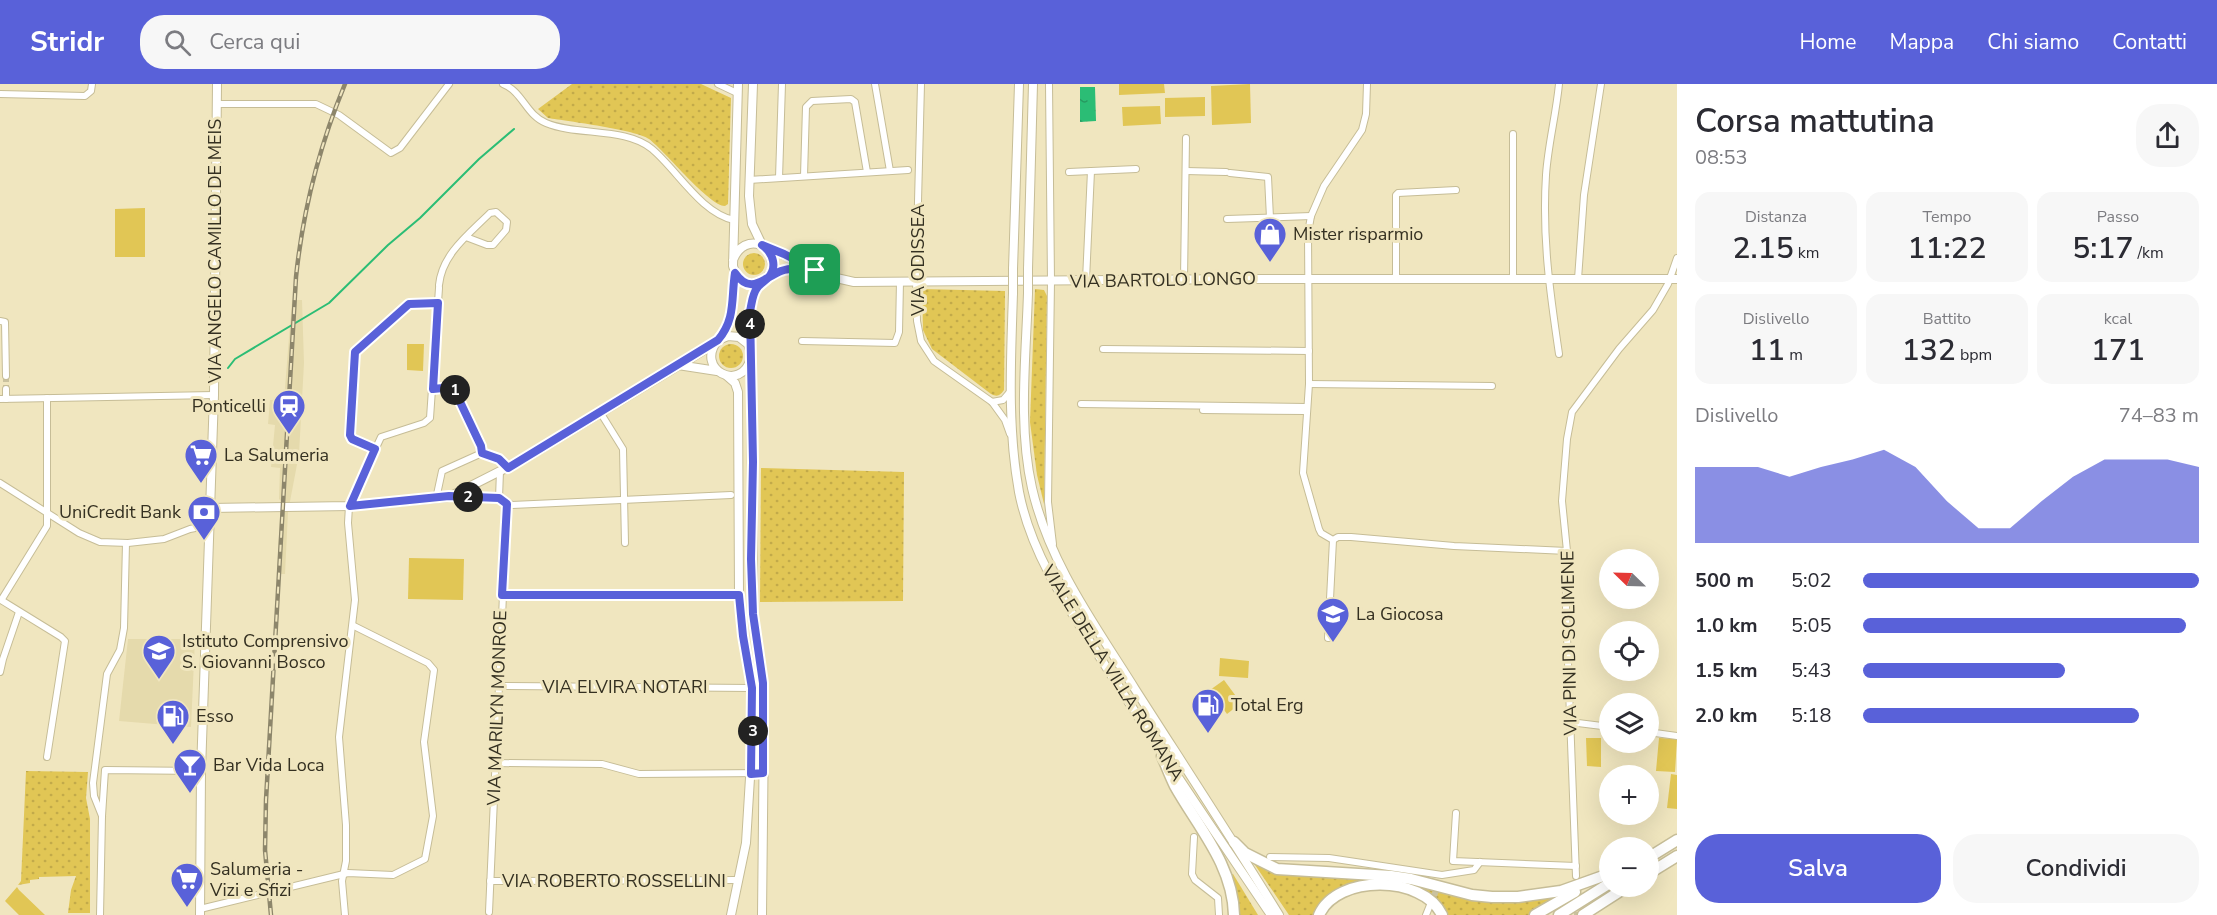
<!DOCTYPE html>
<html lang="it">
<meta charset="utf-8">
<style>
:root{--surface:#fff;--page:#f7f7f7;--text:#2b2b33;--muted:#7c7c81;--accent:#5961d9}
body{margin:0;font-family:"Nunito Sans",sans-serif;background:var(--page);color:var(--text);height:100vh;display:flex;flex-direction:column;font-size:22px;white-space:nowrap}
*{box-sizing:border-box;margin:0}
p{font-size:20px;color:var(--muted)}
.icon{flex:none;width:33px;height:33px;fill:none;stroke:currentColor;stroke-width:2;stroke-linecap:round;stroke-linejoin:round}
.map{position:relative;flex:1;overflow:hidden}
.drawer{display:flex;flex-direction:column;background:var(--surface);width:540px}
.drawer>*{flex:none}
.needle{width:39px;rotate:293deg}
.tools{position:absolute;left:1599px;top:465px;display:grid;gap:12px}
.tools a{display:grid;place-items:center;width:60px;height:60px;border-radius:50%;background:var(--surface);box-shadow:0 6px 24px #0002;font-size:30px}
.pin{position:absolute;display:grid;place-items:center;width:51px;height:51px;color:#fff;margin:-26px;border-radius:12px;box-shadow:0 3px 9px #0006}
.km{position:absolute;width:30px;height:30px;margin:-15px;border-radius:50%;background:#222;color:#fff;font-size:16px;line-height:30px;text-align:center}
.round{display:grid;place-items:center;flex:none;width:63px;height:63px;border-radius:24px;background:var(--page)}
.headline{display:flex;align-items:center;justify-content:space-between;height:102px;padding:0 18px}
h1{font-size:33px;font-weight:600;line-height:45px}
.metrics{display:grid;grid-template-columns:repeat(3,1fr);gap:9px;height:102px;padding:6px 18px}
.metrics div{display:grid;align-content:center;border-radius:15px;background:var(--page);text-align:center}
.metrics b{font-size:30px;font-weight:600}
.metrics small{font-size:16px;font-weight:400}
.metrics p{font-size:16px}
.chart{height:168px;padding:12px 18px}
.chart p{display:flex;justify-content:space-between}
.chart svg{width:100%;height:108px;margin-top:6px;fill:var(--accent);opacity:.7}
.button{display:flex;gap:12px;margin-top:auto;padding:12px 18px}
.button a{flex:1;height:69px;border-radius:24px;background:var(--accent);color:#fff;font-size:24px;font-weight:600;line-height:69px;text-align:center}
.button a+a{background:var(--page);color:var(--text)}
ul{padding:0 18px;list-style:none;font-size:20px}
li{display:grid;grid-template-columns:96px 72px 1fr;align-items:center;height:45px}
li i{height:15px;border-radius:8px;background:var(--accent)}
header{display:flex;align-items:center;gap:36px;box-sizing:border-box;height:84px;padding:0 30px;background:var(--accent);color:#fff}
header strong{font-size:28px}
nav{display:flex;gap:33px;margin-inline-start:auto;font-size:21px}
.search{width:420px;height:54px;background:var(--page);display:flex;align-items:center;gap:15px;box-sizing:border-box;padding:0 21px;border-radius:24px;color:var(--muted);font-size:22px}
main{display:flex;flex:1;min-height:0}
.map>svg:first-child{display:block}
</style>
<header>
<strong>Stridr</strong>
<div class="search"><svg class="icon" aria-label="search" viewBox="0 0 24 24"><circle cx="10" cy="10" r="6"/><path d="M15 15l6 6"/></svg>Cerca qui</div>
<nav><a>Home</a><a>Mappa</a><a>Chi siamo</a><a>Contatti</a></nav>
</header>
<main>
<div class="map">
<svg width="1677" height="831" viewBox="0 0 1677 831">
<defs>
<pattern id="grass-dots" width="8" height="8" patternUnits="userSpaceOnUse" patternTransform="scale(1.5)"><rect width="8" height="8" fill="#e1c655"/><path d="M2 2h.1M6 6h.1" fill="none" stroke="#c2aa4a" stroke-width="1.8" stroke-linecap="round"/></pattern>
<pattern id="water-ripples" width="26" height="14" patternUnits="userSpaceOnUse" patternTransform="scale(1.5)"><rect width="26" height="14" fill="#2bbd75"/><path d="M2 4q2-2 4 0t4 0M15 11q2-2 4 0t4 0" fill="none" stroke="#269a60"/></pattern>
</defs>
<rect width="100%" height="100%" fill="#f0e6bf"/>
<g fill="#e5daac">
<path d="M292 216H302L304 279 299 370 288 428 285 490H277L281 417 279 415 280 384 271 383 275 341 268 340 270 316H284Z"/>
<path d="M128 555H195L191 643 119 637Z"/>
</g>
<g fill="url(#grass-dots)">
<path d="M572 0H701L731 14 728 120 725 122C709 122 666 68 649 55 637 46 567 37 548 34L538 25Z"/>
<circle cx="754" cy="180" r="11"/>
<path d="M922 205 1005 207 1004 306C1000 312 997 313 991 310L932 265 923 246Z"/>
<path d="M1035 205 1044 206 1047 212 1044 420 1037 391 1030 338Z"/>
<circle cx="731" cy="272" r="12"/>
<path d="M761 384 904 388 903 517 760 518Z"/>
<path d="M26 687 88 688 86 714 90 735V829H68L71 806 76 792 39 793V795L30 796V799L18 801 21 797Z"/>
<path d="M1256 779 1273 787 1296 792 1393 796 1517 817 1556 813 1532 831H1445L1401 800C1375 803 1323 800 1313 831H1289L1255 781Z"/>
<path d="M1233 790 1258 831H1236L1230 791Z"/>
</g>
<g fill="#e1c655">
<path d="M1119 0H1164L1165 9 1119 11Z"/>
<path d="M1250 0 1251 39 1212 41 1211 2Z"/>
<path d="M1205 13V32L1165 33V14Z"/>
<path d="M1160 22 1161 40 1123 42 1122 23Z"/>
<path d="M145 124V173H115V125Z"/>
<path d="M407 260H424L423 287 407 286Z"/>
<path d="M409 474 464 475 463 516 408 515Z"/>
<path d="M1220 574 1249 577 1248 594 1219 592Z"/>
<path d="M1224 596 1241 619 1227 630 1210 606Z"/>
<path d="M1586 654H1601V683L1587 682Z"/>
<path d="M1659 654 1677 655 1675 688 1656 687Z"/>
<path d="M1671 690 1677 691V725L1667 724Z"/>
<path d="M17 803 19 806 45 831H19L5 817Z"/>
</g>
<path fill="url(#water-ripples)" d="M1080 3H1095L1096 37 1080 38Z"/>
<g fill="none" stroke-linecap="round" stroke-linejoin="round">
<path stroke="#2bbd75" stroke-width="2" d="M228 284 235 275 329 219 388 161 420 134 479 75 514 45"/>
<g stroke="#cac29f" stroke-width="6" stroke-dasharray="6 3" stroke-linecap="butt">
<path d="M6 292V305"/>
<path d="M1577 819V831"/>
<path d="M1431 820 1440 796"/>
</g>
<defs>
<g id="street">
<path d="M503 0C523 8 526 31 546 39 577 52 626 43 652 65 677 86 701 129 734 136"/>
<path d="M718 0 737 9"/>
<path d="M875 0 890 87"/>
<path d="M921 0 916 196 917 237 921 257 934 277 992 318 1005 336 1010 350"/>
<path d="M1049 0 1051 197 1048 418 1053 460"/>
<path d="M1367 0 1366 30 1362 46 1324 102 1311 132 1308 149 1309 300 1303 389 1319 445 1321 449 1333 456 1338 453H1351L1454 462 1567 467"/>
<path d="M0 10 85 12 91 7 92 0"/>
<path d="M216 20H316L339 31 391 69 400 64 449 0"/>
<path d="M1513 50V195"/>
<path d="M1186 87 1226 88"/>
<path d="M1069 88 1136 85"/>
<path d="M1230 89 1268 93 1270 134"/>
<path d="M804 92 806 23 812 17 851 15 855 18 867 88"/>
<path d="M779 94 782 0"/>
<path d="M749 96 908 86"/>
<path d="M1227 135 1311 132"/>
<path d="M1396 194V111L1398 109 1456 106"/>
<path d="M1184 195 1186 54"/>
<path d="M1578 195 1584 111 1601 0"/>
<path d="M1086 196 1091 87"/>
<path d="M439 201C442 170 469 150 490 129L496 128 507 138 506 146 493 161H487L466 153"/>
<path d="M0 237 5 238 6 292"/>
<path d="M802 257 895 259 899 248 900 197"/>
<path d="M1103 265 1309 267"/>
<path d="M1559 270C1550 209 1542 153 1546 91 1548 61 1556 31 1559 0"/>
<path d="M1309 300 1492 302"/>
<path d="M433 305 453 303 455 305 481 362 482 369"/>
<path d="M0 315 214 311"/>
<path d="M6 315V305"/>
<path d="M992 318 1003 316 1009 309"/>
<path d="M1081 320 1306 323"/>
<path d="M1203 326 1306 327"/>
<path d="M600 328 623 365 625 459"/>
<path d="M375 365 350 353 355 268 407 221 415 219H438"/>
<path d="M0 399 79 449 100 458 128 459 164 455 190 445 210 441"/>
<path d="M453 413 499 414 500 387"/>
<path d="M499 414 512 421 731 411"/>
<path d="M436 415 442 387 482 369 499 375 508 384"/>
<path d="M502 511H739"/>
<path d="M0 516 2 515 47 442V314"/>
<path d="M1 516 61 553 65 557 47 673"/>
<path d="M1328 554 1333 456"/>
<path d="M0 588 3 575 19 528"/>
<path d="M499 602 752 604"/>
<path d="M1570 638 1610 643"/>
<path d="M1648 648 1677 652"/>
<path d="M495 679 602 680 639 690 763 689"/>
<path d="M1456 729 1453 777 1576 782"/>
<path d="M102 732 94 712 93 699 107 590 120 566 124 544 126 459"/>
<path d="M1194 753 1192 790 1195 796 1218 814 1219 831"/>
<path d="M1270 773 1329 774 1442 791 1474 786 1480 778"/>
<path d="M1576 792 1566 525 1567 467 1562 417 1567 355 1572 328 1619 265 1653 226 1668 200 1677 174"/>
<path d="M490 797 739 796"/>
<path d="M200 825 348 789 393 791 425 775 433 732 424 658 434 586 428 579 354 542"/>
<path d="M489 828 507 420"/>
<path d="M100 831 102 732 105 686 201 687"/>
<path d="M345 831 342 797 346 777V741L339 653 355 516 348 439 349 422 381 353 424 339 430 334 439 204"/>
<path d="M1426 831 1430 821"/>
</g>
<g id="secondary">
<path d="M753 0 749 112 752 140 762 161"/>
<path d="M762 161 832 193 854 198 1252 195H1677"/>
<path d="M733 176C740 158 757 154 770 168L773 184C765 205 739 205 733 182L738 0"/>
<path d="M1013 185 1019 0"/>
<path d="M1028 185 1033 0"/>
<path d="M769 193 790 184 812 186"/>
<path d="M1013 209C1011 275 1007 342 1019 408 1032 475 1074 532 1110 589 1162 671 1217 751 1271 831"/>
<path d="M1028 209C1026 273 1018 342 1032 404 1049 479 1095 541 1135 605 1183 680 1232 755 1279 831"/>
<path d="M750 264C750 243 745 215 762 199"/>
<path d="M751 274C741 310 694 285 718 256L728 252 739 253 748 260 751 269 753 530 763 599 764 640 762 831"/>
<path d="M678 281 717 287"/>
<path d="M727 292 735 299 738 308 739 511 743 551 752 604 753 645 746 759 731 831"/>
<path d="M211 424 349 422 449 413 524 375 714 260C736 241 731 215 735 189"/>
<path d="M200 831 201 687 214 311 217 0"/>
</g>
<g id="highway">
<path d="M1162 672C1166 681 1170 692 1175 702 1198 743 1233 781 1234 831"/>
<path d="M1234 758 1245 769 1277 785 1391 792 1411 795 1472 811 1492 813H1518L1561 807 1603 792"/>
<path d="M1648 774 1677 756"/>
<path d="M1648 790 1677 772"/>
<path d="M1319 831C1337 790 1423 791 1442 831"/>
<path d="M1535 831 1575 808"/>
<path d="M1559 831 1610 799"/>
<path d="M1583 831 1628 802"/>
</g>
</defs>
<use href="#street" stroke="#c6bd97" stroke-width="8"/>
<use href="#secondary" stroke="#c6bd97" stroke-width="10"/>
<use href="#highway" stroke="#c6bd97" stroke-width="13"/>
<use href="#street" stroke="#fff" stroke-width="6"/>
<use href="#secondary" stroke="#fff" stroke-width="8"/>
<use href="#highway" stroke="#fff" stroke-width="10"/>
<defs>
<path id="rail" d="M271 831 265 766 266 716 296 193C303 126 319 63 345 0"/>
</defs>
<use href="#rail" stroke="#8d866b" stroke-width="4.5"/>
<use href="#rail" stroke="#f0e6bf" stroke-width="2" stroke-dasharray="7" stroke-linecap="butt"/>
<defs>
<g id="secondary-bridge">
<path d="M1013 209V185"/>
<path d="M1028 209V185"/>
</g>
</defs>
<use href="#secondary-bridge" stroke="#c6bd97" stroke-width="10" stroke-linecap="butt"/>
<use href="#secondary-bridge" stroke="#fff" stroke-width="8"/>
</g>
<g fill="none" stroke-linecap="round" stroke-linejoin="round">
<defs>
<path id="route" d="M815 186C804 185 792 183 781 187 763 194 751 212 735 189 731 214 736 235 718 256L508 384 499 375 482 369 481 362 453 303 433 305 438 219 409 220 355 268 350 351 352 355 375 365 350 422 449 412 499 414 507 420 502 511H739L743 552 752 604 751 690 763 689V599L753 530 751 475 753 378 750 227C752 219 752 211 757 204 760 200 765 197 768 194 778 183 773 169 762 161L784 170 815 186"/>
</defs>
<use href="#route" stroke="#fff" stroke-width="12"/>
<use href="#route" stroke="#5961d9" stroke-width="8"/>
</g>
<defs>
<symbol id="shop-pin" viewBox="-11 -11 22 30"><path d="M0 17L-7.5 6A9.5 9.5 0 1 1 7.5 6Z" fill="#5961d9" stroke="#f0e6bf"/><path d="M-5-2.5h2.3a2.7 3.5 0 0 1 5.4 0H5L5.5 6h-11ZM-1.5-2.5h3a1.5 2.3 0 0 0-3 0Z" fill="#fff"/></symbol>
<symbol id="station-pin" viewBox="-11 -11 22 30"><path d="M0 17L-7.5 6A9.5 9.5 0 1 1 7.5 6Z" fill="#5961d9" stroke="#f0e6bf"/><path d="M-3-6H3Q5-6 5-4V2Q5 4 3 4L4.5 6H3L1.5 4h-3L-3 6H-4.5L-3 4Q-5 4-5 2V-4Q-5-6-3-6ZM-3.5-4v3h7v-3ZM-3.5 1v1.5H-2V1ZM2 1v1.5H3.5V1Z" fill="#fff"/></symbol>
<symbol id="supermarket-pin" viewBox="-11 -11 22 30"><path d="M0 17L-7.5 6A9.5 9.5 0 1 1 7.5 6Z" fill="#5961d9" stroke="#f0e6bf"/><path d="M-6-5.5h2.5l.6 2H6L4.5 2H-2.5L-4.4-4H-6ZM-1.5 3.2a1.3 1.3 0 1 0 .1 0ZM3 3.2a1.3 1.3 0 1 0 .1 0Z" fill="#fff"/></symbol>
<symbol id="bank-pin" viewBox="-11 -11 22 30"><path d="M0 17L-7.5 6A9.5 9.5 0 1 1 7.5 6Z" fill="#5961d9" stroke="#f0e6bf"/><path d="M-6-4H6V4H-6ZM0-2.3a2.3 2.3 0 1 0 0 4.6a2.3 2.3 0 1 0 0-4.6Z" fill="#fff"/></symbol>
<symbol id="school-pin" viewBox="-11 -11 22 30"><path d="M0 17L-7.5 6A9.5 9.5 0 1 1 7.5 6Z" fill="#5961d9" stroke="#f0e6bf"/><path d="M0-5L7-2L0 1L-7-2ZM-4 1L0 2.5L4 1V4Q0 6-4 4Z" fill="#fff"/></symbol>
<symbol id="fuel-pin" viewBox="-11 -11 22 30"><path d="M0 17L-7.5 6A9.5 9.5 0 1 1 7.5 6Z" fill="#5961d9" stroke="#f0e6bf"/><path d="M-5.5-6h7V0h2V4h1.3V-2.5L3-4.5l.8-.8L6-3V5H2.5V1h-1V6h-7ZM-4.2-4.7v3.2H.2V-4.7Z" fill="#fff"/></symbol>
<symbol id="bar-pin" viewBox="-11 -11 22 30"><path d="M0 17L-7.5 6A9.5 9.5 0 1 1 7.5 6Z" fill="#5961d9" stroke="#f0e6bf"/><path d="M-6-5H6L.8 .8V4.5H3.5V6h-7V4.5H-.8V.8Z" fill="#fff"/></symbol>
</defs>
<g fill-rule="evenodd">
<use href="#shop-pin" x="1251" y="131" width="38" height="52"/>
<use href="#station-pin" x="270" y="303" width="38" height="52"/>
<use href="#supermarket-pin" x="182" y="352" width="38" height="52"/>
<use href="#bank-pin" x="185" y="409" width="38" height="52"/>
<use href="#school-pin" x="1314" y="511" width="38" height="52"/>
<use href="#school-pin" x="140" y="548" width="38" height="52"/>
<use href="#fuel-pin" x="1189" y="602" width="38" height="52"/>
<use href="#fuel-pin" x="154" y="613" width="38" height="52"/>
<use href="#bar-pin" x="171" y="662" width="38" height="52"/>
<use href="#supermarket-pin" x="168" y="776" width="38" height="52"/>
</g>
<g text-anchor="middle" stroke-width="6" stroke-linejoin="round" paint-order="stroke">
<g font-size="18" fill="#343021" stroke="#f0e6bf" text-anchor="start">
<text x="1293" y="156">Mister risparmio</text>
<text x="266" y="328" text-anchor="end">Ponticelli</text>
<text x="224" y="377">La Salumeria</text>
<text x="181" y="434" text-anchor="end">UniCredit Bank</text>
<text x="1356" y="536">La Giocosa</text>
<text x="182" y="563">Istituto Comprensivo<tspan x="182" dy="21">S. Giovanni Bosco</tspan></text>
<text x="1231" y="627">Total Erg</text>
<text x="196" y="638">Esso</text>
<text x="213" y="687">Bar Vida Loca</text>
<text x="210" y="791">Salumeria -<tspan x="210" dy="21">Vizi e Sfizi</tspan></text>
</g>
<g font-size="18" fill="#343021" stroke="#f0e6bf">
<text transform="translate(215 167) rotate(-90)" y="6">VIA ANGELO CAMILLO DE MEIS</text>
<text transform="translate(918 176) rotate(-90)" y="6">VIA ODISSEA</text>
<text transform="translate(1163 196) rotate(-1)" y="6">VIA BARTOLO LONGO</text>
<text transform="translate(1569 559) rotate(-91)" y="6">VIA PINI DI SOLIMENE</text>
<text transform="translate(1113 589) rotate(58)" y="6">VIALE DELLA VILLA ROMANA</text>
<text x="625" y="609">VIA ELVIRA NOTARI</text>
<text transform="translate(497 624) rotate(-88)" y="6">VIA MARILYN MONROE</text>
<text x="614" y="803">VIA ROBERTO ROSSELLINI</text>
</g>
</g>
</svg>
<div class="tools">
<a><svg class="needle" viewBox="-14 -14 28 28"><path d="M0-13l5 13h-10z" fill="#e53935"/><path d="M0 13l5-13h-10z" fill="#7c7c81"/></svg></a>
<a><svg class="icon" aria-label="locate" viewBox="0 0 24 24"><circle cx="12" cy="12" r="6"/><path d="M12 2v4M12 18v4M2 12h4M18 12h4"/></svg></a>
<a><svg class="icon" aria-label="layers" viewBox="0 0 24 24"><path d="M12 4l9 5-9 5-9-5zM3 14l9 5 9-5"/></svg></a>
<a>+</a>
<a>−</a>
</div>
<div class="pin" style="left:815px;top:186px;background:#1e9e55"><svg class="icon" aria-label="arrive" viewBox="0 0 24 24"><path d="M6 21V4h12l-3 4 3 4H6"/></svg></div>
<b class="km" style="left:455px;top:306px">1</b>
<b class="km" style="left:468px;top:413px">2</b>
<b class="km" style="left:753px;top:647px">3</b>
<b class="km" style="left:750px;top:240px">4</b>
</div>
<section class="drawer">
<div class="headline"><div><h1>Corsa mattutina</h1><p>08:53</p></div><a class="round"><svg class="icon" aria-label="share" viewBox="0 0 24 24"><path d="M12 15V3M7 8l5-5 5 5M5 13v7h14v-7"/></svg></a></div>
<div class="metrics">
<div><p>Distanza</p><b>2.15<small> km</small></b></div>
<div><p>Tempo</p><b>11:22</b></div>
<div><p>Passo</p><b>5:17<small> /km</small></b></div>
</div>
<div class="metrics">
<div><p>Dislivello</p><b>11<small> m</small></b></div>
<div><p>Battito</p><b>132<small> bpm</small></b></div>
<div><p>kcal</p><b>171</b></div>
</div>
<div class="chart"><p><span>Dislivello</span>74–83 m</p>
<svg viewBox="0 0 160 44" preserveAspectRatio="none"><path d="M0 44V13L10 13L20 13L30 17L40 13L50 10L60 6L70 13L80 27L90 38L100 38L110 27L120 17L130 10L140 10L150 10L160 13V44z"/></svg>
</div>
<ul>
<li><b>500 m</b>5:02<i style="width:100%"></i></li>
<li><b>1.0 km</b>5:05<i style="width:96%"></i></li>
<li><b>1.5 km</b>5:43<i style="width:60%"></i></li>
<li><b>2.0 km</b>5:18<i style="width:82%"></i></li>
</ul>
<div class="button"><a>Salva</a><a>Condividi</a></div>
</section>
</main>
